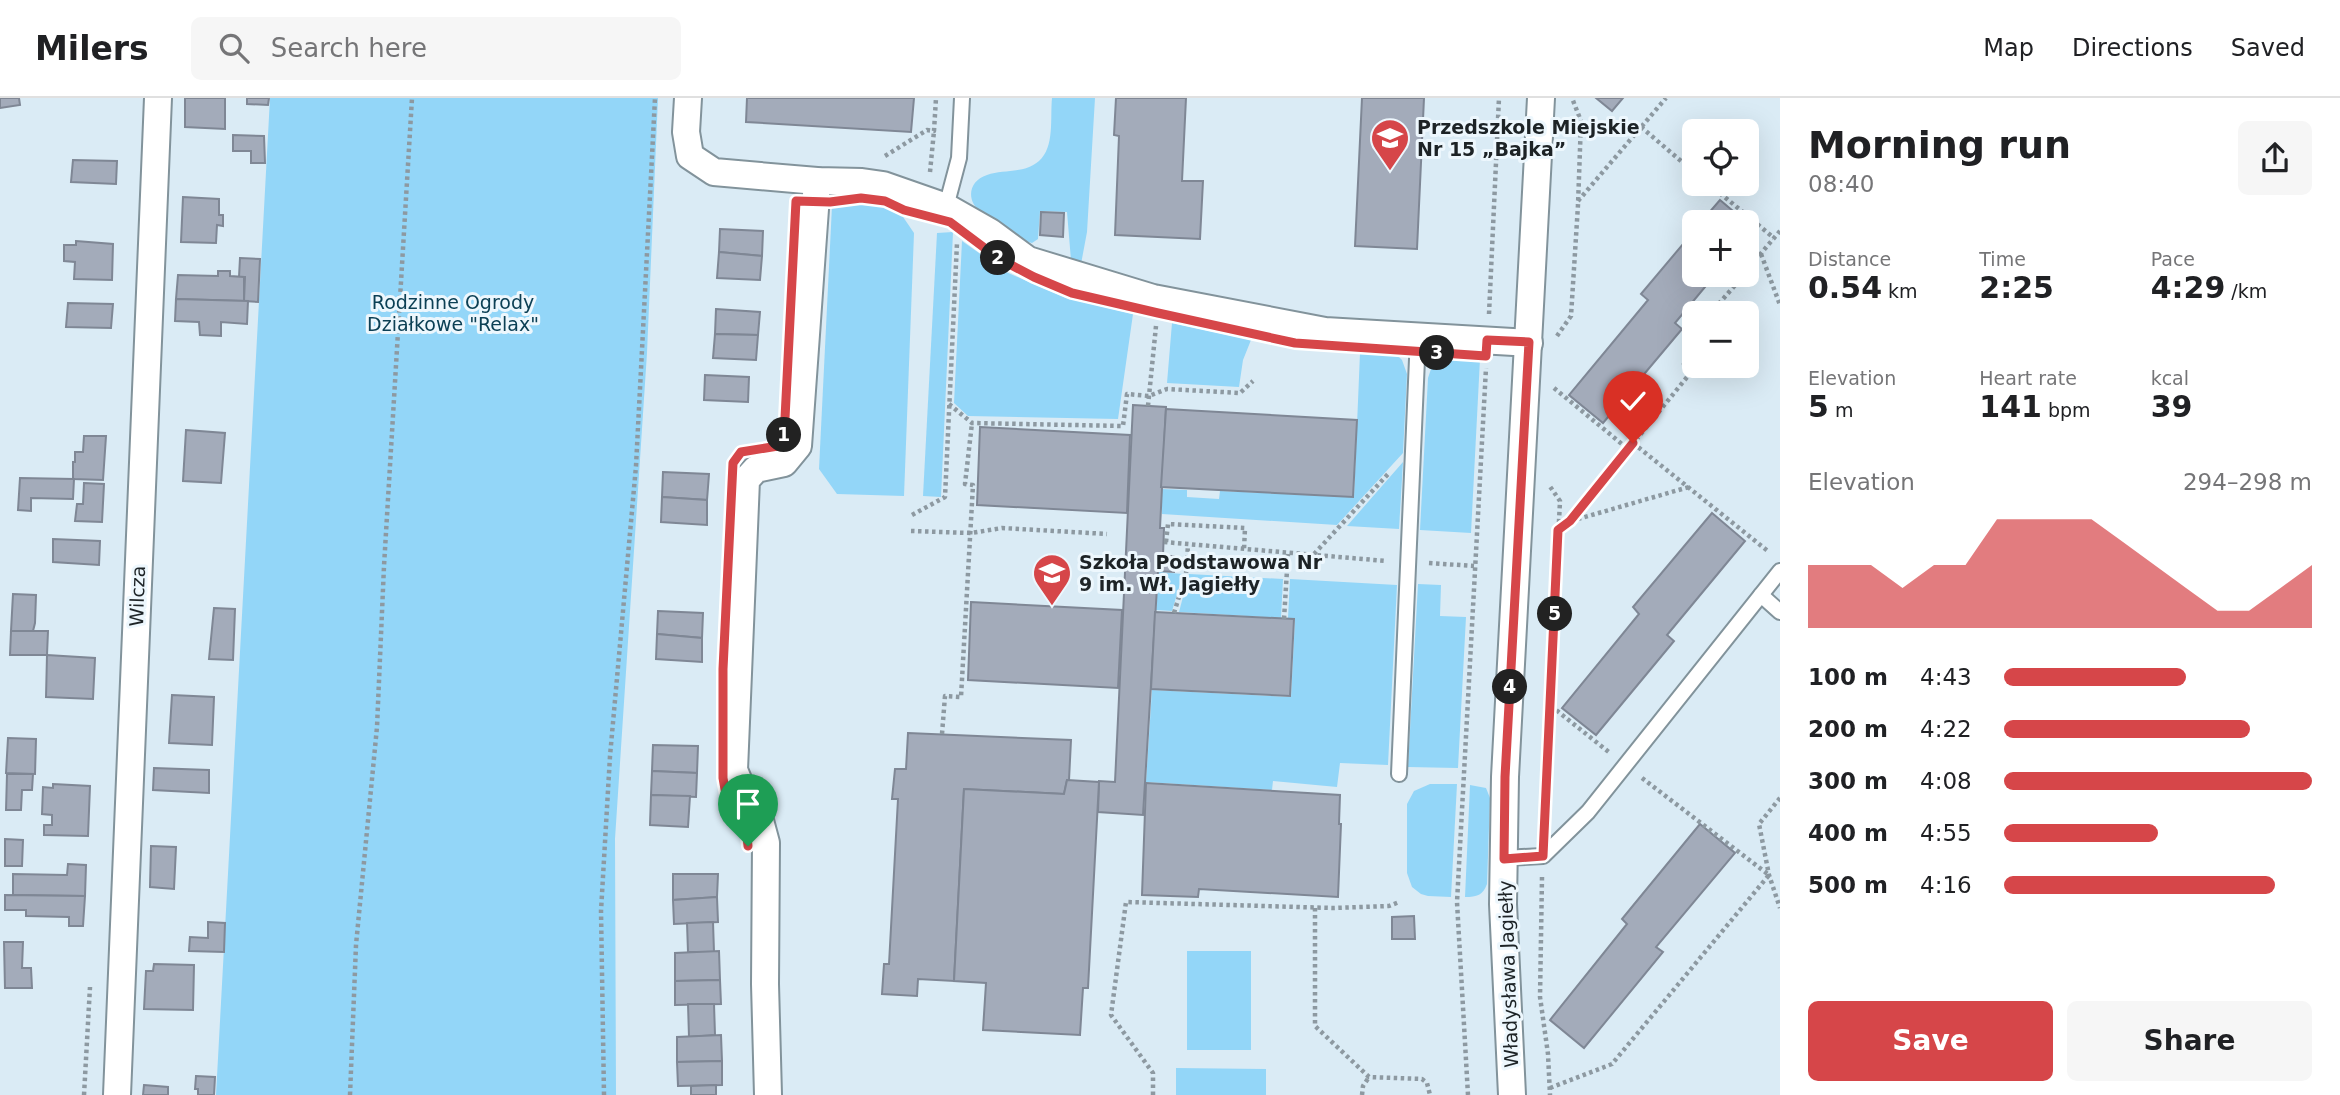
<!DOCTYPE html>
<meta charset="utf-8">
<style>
:root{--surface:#fff;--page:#f6f6f6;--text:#202124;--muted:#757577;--line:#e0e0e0;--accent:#d64649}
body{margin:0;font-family:"DejaVu Sans",sans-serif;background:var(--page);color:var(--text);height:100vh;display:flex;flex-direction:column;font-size:26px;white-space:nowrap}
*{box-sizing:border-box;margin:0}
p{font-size:23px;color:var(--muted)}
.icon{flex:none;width:38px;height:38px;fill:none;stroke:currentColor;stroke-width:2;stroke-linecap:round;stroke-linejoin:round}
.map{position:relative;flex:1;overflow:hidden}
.details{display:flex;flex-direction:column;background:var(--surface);width:560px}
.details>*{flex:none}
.buttons{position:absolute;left:1682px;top:21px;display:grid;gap:14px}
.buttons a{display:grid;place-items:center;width:77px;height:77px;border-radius:10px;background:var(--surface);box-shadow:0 7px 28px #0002;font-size:35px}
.pin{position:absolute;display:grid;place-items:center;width:60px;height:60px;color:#fff;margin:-72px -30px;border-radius:50% 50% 50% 0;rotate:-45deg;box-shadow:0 0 7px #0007}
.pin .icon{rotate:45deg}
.km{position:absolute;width:35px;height:35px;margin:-18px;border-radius:50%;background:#222;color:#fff;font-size:19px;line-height:35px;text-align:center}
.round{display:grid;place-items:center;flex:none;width:74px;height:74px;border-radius:10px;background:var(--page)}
.summary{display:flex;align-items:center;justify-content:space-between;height:119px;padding:0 28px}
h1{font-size:38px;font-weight:600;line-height:52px}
.stats{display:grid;grid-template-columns:repeat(3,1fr);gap:10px;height:119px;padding:7px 28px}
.stats div{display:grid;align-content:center}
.stats b{font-size:30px;font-weight:600}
.stats small{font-size:19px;font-weight:400}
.stats p{font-size:19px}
.chart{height:196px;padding:14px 28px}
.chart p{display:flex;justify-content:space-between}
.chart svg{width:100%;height:126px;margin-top:7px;fill:var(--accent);opacity:.7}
.action{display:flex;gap:14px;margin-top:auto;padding:14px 28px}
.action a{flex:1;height:80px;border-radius:10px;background:var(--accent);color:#fff;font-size:28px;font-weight:600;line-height:80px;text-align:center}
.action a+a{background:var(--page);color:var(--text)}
ul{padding:0 28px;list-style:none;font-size:23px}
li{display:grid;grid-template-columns:112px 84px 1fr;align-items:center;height:52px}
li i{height:18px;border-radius:9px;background:var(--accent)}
header{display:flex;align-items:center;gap:42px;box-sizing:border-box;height:98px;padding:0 35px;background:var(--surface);border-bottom:2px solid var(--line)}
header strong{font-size:33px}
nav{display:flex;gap:38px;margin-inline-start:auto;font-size:24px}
.search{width:490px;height:63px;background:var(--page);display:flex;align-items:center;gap:18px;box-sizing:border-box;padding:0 24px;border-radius:10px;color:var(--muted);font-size:26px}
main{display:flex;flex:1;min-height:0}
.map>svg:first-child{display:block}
</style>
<header>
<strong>Milers</strong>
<div class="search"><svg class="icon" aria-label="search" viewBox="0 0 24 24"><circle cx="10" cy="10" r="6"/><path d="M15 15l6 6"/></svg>Search here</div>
<nav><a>Map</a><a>Directions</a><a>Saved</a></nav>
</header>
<main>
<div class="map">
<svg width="1780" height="997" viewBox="0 0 1780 997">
<rect width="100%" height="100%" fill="#daebf5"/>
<g fill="#93d6f8">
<path d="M270 0H658L647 255 615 741 616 997H216Z"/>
<path d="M1052 0H1095L1087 134 1081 166 1071 162 1067 114 1040 113 1038 141 1032 145C1013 140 997 126 981 114 966 103 968 83 987 77 1004 71 1024 76 1039 63 1055 49 1050 20 1052 0Z"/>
<path d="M864 105 899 113 914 135 904 398 837 396 819 371 832 108Z"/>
<path d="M953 134 941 399 923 398 937 135Z"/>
<path d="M962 143 1006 174 1066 200 1133 216 1118 321 968 318 954 305Z"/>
<path d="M1172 225 1251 242 1243 262 1239 289 1167 285Z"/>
<path d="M1360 255 1398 258 1402 262 1407 276 1403 355 1337 427 1162 416V391L1187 392V399L1219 401 1220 393 1354 399Z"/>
<path d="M1439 260 1480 261 1471 435 1420 432 1428 280 1431 271Z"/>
<path d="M1403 364 1399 431 1347 428Z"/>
<path d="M1159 474 1183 476 1172 513 1156 512Z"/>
<path d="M1189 476 1283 481 1281 520 1179 514Z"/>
<path d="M1290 481 1397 487 1388 667 1340 665 1337 689 1273 683 1272 692 1146 684 1152 592 1291 599 1295 521 1288 520Z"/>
<path d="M1418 486 1441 487 1440 518 1466 519 1458 670 1408 669Z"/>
<path d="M1430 686H1457L1451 799 1428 798 1421 796 1412 789 1407 775V706L1414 693Z"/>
<path d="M1470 687 1486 690 1490 700 1487 786C1483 797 1477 799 1465 799Z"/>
<rect x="1187" y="853" width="64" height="99"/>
<path d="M1176 970 1266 971V997H1176Z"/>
</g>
<g fill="#a3abba" stroke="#7f8795" stroke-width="2">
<path d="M0 0H19L20 7 0 10Z"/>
<path d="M185 0H225V31L185 29Z"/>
<path d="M247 0H269L268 7 247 6Z"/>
<path d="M747 0H914L911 34 746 24Z"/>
<path d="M1116 0H1186L1182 83H1203L1200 141 1115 137 1119 38 1114 37Z"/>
<path d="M1362 0H1424L1417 151 1355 148Z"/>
<path d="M1596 0H1623L1612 13Z"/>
<path d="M233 37 264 38 265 65H251V53H233Z"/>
<path d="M73 62 117 63 116 86 71 84Z"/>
<path d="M183 99 219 101V117H223V128L217 127 216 145 181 144Z"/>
<path d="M1720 102 1746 124H1701Z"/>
<path d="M1041 114 1064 115 1063 139 1040 137Z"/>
<path d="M720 131 763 133 762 158 719 154Z"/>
<path d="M1694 133V177H1715L1675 225 1682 231 1603 325 1569 297 1648 202 1641 196Z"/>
<path d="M76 143 113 146 112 182 74 181 75 164 64 163V147H76Z"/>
<path d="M719 154 762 158 760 182 717 180Z"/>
<path d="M240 160 260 161 258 204 244 203 245 179H239Z"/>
<path d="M218 173H230V178L244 179V203L176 201 178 177 218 178Z"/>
<path d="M176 201 248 203 247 226 221 224V238L200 237 199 224 175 223Z"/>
<path d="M68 205 113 206 111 230 66 229Z"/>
<path d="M716 211 760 214 758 237 715 236Z"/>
<path d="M715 236 758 237 756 262 713 260Z"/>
<path d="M705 277 749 279 748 304 704 302Z"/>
<path d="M1133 307 1166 309 1160 430H1164L1163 458H1175L1174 474 1158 473 1143 717 1098 714 1099 683 1115 684Z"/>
<path d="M1166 311 1357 322 1353 399 1161 389Z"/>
<path d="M980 329 1130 337 1127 415 977 407Z"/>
<path d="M186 332 225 335 221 385 183 383Z"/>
<path d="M84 338H106L103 382 73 381V364H75V354H83Z"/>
<path d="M663 374 709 376 707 402 662 399Z"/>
<path d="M20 380 74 381 73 401 31 400V413L18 412Z"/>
<path d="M84 385 104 386 102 424 75 423 77 406H83Z"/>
<path d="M662 399 707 402V427L661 424Z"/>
<path d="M1712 415 1745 443 1667 537 1674 543 1596 637 1562 610 1639 516 1633 509Z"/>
<path d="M53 441 100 443 99 467 53 464Z"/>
<path d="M13 496 36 497 35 525 33 533H11Z"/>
<path d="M971 504 1122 512 1118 590 968 582Z"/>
<path d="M214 510 235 511 233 562 209 561Z"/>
<path d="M658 513 703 515 702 540 657 536Z"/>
<path d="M1155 514 1294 521 1290 598 1151 591Z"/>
<path d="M11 533H48L47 557H10Z"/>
<path d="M657 536 702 540V564L656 561Z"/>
<path d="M47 557 95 560 93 601 46 599Z"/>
<path d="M172 597 214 599 212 647 169 645Z"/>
<path d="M908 635 1071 642 1069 682H1067L1064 696 964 691 954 883 918 881 917 898 882 896 884 866H889L898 701H892L895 671H906Z"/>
<path d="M8 640 36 641 35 676 6 675Z"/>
<path d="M653 647 698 648 697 675 652 673Z"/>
<path d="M154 670 209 672V695L153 692Z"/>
<path d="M652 673 697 675 696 699 651 697Z"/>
<path d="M7 676H33L32 692H22L21 712H6Z"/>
<path d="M1067 682 1099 684 1088 890H1083L1080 937 983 932 986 885 954 883 964 691 1064 696Z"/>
<path d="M1146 685 1340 697 1339 726H1341L1338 799 1199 791 1198 799 1142 797Z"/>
<path d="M53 686 90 688 88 738 44 737V727H52V717L42 716 43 689 53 690Z"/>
<path d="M651 697 690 698 688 729 650 727Z"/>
<path d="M1700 726 1735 755 1656 849 1663 854 1584 950 1550 922 1627 826 1622 821Z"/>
<path d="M5 741 23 742 22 768H5Z"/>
<path d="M151 748 176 749 174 791 150 789Z"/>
<path d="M68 766 86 767 85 798 13 797V776L67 777Z"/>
<path d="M673 776H718L717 799 673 802Z"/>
<path d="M5 797 85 798 83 828H69V819L26 818V812H5Z"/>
<path d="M717 799 718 824 674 826 673 802Z"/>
<path d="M1414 818 1415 841H1392V819Z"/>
<path d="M208 824 225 825 224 854 189 853 190 839 208 840Z"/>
<path d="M713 824 714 854H688L687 825Z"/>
<path d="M4 844H23L22 870H31L32 890H5Z"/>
<path d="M719 853 720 882 675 883V855Z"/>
<path d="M154 866 194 867 193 912 144 911 146 873H153Z"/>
<path d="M720 882 721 906 675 907V883Z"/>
<path d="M688 906H714L715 937 689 939Z"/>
<path d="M721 937 722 963 677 964V939Z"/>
<path d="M722 963V987L678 988 677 964Z"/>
<path d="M196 978 215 979 214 997H198V991H195Z"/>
<path d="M144 987 168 989V997H143Z"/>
<path d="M716 987V997H691V988Z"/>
</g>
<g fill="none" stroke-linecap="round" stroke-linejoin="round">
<defs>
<g id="service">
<path d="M946 109 959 60 962 0"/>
<path d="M1761 497 1780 514"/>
<path d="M1399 676 1418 238"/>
<path d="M1504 760 1543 758 1588 714 1780 473"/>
</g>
<g id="minor">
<path d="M688 0 686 34 690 58 714 74 817 83 862 84 883 87 946 109 990 134 1028 162 1153 200 1325 233 1529 245"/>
<path d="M117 997 158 0"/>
<path d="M768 997 765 886 766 745 759 719 744 696 734 672 746 382 756 371 784 365 798 348 817 83"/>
<path d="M1512 997 1503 806 1505 679 1541 0"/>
</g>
</defs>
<use href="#service" stroke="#82939b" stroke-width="18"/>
<use href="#minor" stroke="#82939b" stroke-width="30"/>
<g stroke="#8d99a1" stroke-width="4.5" stroke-dasharray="3.5 3.5" stroke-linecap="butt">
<path d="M1641 29 1694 74"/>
<path d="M885 58 927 32 934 33 936 0"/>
<path d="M930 74 934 33"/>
<path d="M1709 86 1774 140"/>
<path d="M1578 103 1666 0"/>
<path d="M1761 156 1780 207"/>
<path d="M1746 173 1780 133"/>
<path d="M1724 215 1716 209 1744 177"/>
<path d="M1489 216 1499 0"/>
<path d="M1557 238 1571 218 1578 107 1581 23 1572 0"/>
<path d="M1554 290 1628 351"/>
<path d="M949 306 972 325 1123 328 1127 296 1149 298 1167 291 1240 295 1253 283"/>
<path d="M1148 308 1156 228"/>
<path d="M1633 345 1769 454"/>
<path d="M912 417 945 399 957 145"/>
<path d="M1571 423 1689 389"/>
<path d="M1559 432 1570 423 1692 273 1684 266 1694 254"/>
<path d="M911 433 971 435 1002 430 1107 436"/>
<path d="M1164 444 1386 463"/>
<path d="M1166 444 1168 426 1245 430 1244 452"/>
<path d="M1314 456 1389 375"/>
<path d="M1429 465 1474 468"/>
<path d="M1174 515 1186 476 1188 447"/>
<path d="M1284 521 1288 456"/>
<path d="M1551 608 1610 655"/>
<path d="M942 636 945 598 961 599 973 387 965 386 972 325"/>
<path d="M1642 680 1769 777"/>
<path d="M1780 700 1759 726 1769 777 1780 810"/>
<path d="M1544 725 1560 403 1549 387"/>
<path d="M1542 779 1540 899 1548 956 1550 997"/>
<path d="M1315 810V928L1369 979 1422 981 1427 985 1430 997"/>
<path d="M1550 990 1612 966 1769 777"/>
<path d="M84 997 90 889"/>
<path d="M350 997 356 847 377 629 384 468 412 0"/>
<path d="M604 997 601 813 610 658 636 368 655 0"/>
<path d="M1153 997V975L1111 917 1126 804 1333 810 1389 808 1399 804"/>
<path d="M1362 997 1363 988 1369 979"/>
<path d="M1468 997 1457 804 1486 270"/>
</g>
<use href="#service" stroke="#fff" stroke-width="14"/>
<use href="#minor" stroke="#fff" stroke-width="26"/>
</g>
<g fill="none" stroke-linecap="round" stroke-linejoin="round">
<defs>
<path id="route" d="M748 748 746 729 726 697 723 680V571L733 365 741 354 778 348 784 340 796 103 830 104 861 100 885 103 904 112 950 124 998 160 1034 179 1072 195 1158 215 1295 245 1486 258 1487 242 1529 244 1505 679 1504 761 1543 758 1558 432 1570 423 1633 345"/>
</defs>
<use href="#route" stroke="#fff" stroke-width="14"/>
<use href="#route" stroke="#d64649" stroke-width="9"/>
</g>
<defs>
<symbol id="school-pin" viewBox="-11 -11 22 30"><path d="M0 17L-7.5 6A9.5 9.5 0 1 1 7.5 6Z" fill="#d64649" stroke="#edf7fd"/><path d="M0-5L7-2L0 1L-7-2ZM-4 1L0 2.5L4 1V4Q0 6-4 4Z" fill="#fff"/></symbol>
</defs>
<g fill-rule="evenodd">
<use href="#school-pin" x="1368" y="18" width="44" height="60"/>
<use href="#school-pin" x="1030" y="453" width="44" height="60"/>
</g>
<g text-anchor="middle" stroke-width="6" stroke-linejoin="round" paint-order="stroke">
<g font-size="19" font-weight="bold" fill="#1d2326" stroke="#edf7fd" text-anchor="start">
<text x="1417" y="36">Przedszkole Miejskie<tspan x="1417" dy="22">Nr 15 „Bajka”</tspan></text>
<text x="1079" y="471">Szkoła Podstawowa Nr<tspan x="1079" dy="22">9 im. Wł. Jagiełły</tspan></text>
</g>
<g font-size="19" fill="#0c4055" stroke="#edf7fd">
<text x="453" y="211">Rodzinne Ogrody<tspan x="453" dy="22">Działkowe "Relax"</tspan></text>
</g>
<g font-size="19" fill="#1d2326" stroke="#edf7fd">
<text transform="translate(137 498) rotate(-88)" y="7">Wilcza</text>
<text transform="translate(1508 876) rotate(-92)" y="7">Władysława Jagiełły</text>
</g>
</g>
</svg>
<div class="buttons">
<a><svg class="icon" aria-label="locate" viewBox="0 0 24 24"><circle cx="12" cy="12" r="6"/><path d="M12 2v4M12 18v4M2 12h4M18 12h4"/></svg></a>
<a>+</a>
<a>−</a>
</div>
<div class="pin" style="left:748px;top:748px;background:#1e9e55"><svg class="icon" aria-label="arrive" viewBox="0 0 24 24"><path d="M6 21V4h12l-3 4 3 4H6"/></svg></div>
<div class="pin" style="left:1633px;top:345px;background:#d93025"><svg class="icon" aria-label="check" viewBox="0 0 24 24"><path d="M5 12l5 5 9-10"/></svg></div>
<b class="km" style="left:784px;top:337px">1</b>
<b class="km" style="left:998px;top:160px">2</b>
<b class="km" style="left:1437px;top:255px">3</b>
<b class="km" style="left:1510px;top:589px">4</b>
<b class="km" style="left:1555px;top:516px">5</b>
</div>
<section class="details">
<div class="summary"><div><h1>Morning run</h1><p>08:40</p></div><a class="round"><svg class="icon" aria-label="share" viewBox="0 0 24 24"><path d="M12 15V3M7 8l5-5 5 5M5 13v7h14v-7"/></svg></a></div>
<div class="stats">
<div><p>Distance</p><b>0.54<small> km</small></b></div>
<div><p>Time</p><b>2:25</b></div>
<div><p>Pace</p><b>4:29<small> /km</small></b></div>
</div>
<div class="stats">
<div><p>Elevation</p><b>5<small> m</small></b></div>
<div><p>Heart rate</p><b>141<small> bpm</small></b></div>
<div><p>kcal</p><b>39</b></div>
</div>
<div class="chart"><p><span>Elevation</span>294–298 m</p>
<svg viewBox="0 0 160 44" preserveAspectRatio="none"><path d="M0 44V22L10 22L20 22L30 30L40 22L50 22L60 6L70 6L80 6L90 6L100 14L110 22L120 30L130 38L140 38L150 30L160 22V44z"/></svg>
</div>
<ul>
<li><b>100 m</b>4:43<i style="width:59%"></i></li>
<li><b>200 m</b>4:22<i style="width:80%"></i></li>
<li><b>300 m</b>4:08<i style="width:100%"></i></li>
<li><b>400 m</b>4:55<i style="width:50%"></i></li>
<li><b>500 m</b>4:16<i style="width:88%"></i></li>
</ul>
<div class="action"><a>Save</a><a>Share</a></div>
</section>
</main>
